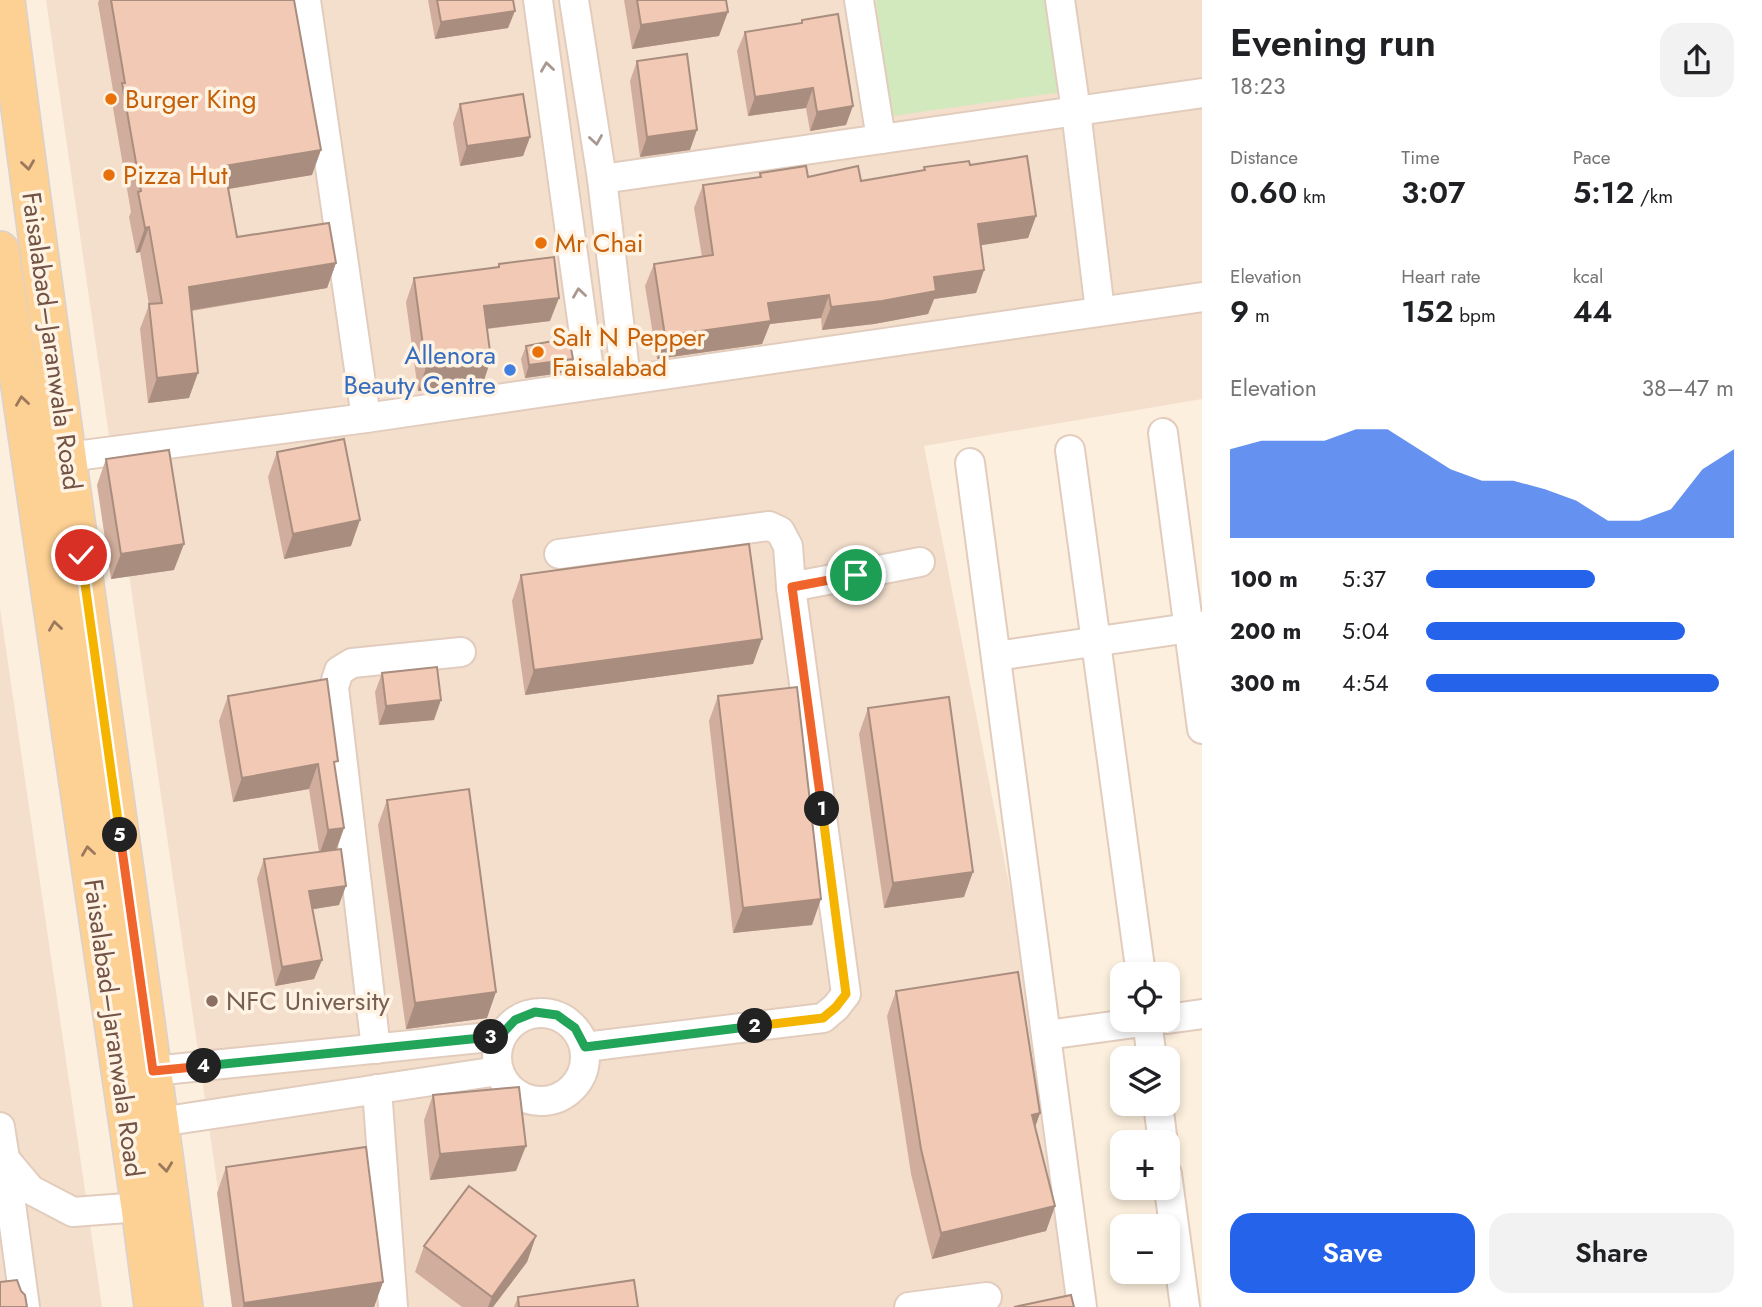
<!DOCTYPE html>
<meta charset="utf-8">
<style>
:root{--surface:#fff;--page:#f2f2f2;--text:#202124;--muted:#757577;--accent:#2563eb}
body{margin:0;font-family:Jost,sans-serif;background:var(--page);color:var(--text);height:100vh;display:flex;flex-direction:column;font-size:26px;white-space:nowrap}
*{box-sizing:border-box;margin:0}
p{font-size:23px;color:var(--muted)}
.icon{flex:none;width:38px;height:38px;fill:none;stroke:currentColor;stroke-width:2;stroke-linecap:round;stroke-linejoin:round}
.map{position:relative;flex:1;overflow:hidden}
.panel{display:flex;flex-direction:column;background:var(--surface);width:560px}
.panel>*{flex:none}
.buttons{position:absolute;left:1110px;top:962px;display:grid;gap:14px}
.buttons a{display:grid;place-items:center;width:70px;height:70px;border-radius:14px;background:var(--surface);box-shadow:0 4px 10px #0003;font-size:35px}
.pin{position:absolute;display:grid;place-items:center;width:60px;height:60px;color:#fff;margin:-30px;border:4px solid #fff;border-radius:50%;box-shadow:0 2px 7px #0007}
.km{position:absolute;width:35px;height:35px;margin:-18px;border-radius:50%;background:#222;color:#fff;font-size:19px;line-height:35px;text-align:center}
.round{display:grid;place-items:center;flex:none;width:74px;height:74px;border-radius:21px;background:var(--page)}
.head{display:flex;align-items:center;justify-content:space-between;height:119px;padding:0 28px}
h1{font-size:38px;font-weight:600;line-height:52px}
.metrics{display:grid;grid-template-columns:repeat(3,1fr);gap:10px;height:119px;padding:7px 28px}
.metrics div{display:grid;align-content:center}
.metrics b{font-size:30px;font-weight:600}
.metrics small{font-size:19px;font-weight:400}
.metrics p{font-size:19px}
.chart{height:196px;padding:14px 28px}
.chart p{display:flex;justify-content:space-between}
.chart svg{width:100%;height:126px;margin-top:7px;fill:var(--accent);opacity:.7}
.primary-button{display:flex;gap:14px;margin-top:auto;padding:14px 28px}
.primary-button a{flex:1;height:80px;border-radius:21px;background:var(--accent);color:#fff;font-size:28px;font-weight:600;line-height:80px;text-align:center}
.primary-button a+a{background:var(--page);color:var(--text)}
ul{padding:0 28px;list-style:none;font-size:23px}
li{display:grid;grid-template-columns:112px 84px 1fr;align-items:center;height:52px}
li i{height:18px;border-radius:9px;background:var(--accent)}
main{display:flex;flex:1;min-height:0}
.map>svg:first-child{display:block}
</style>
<main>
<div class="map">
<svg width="1202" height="1307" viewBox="0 0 1202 1307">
<rect width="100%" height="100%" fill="#fcefdd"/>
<g fill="#f4dfcc">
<path d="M46 0H1202V399L924 446 1091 1307H235Z"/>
<path d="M0 608 102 1307H0Z"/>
</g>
<path fill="#d1e9bc" d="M876 0H1049L1062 92 892 116Z"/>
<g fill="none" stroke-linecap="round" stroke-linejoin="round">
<defs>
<g id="minor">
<path d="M306 0 366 418"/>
<path d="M538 0 591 385"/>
<path d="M574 0 602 179 626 380"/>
<path d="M859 0 881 139"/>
<path d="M1060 0 1076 111 1100 311"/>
<path d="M602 179 1202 93"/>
<path d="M1163 433 1202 729"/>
<path d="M1070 450 1141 975"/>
<path d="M68 457 366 418 1202 297"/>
<path d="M970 463 1082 1307"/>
<path d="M559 554 769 526 780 531 788 546 791 587 846 994 836 1007 823 1018 585 1047"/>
<path d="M791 587 920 562"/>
<path d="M996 656 1202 626"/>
<circle cx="541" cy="1057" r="44"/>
<path d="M1167 1019 1202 1014"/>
<path d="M1147 1020 1152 1059"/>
<path d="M1047 1035 1157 1020"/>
<path d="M376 1049 334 687 339 671 352 663 461 652"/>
<path d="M153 1071 500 1036"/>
<path d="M377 1089 393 1307"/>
<path d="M1158 1104 1163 1143"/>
<path d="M160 1122 498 1071"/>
<path d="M0 1127 5 1159 31 1190 73 1212 140 1207"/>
<path d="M5 1159 25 1307"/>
<path d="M1167 1174 1185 1307"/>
<path d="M909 1307 987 1297"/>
</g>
<g id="major">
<path d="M6 0C61 436 128 871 184 1307"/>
<path d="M0 250 140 1207 153 1307"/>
</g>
</defs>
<use href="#minor" stroke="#e2ccbd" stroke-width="32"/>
<use href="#major" stroke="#dad2cf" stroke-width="40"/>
<use href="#minor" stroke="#fff" stroke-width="28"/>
<use href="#major" stroke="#fdd093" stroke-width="37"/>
</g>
<g fill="#d0ad9c">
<path d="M99 0H294L312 175 229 189 237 237 336 263 327 288 192 311 189 398 148 403 140 329 149 305 140 252 136 253 129 217 131 212 113 108 115 102 98 3Z"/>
<path d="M428 0H513L508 28 435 39Z"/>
<path d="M624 0H726L719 36 632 49Z"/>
<path d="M802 20 846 125 810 131 806 108 748 116 737 51 745 32 801 24Z"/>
<path d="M637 61 690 150 640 157 630 81Z"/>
<path d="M460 104 530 137 523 156 460 166 453 123Z"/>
<path d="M970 165 1036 216 1028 238 981 245 984 270 976 293 934 299 928 314 874 324 822 330 821 318 770 324 762 344 657 359 645 286 654 264 702 257 694 208 703 185 759 177 760 173 861 181 923 170 924 167Z"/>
<path d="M499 264 550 321 487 329 491 359 483 383 418 391 406 302 414 278 497 267Z"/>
<path d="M526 346 573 359 569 372 525 378 521 359Z"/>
<path d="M277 452 351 546 284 559 268 477Z"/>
<path d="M106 459 174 570 111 579 97 485Z"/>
<path d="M521 575 753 664 525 695 512 601Z"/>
<path d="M382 673 434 720 379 725 375 692Z"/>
<path d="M228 696 335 769 344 828 337 849 339 905 313 909 322 960 314 979 275 986 257 879 264 859 319 852 309 789 233 802 219 721Z"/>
<path d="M718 696 812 925 733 933 709 721Z"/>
<path d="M868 708 964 897 884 908 859 734Z"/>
<path d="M387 800 487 1018 406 1029 378 825Z"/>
<path d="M896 991 1040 1113 1035 1126 1055 1206 1046 1231 932 1259 911 1174 887 1016Z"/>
<path d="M433 1095 516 1171 430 1180 424 1120Z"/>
<path d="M226 1167 383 1282 374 1307H232L217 1193Z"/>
<path d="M536 1236 527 1262 493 1307H462L415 1272 424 1246Z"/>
<path d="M518 1297 638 1307H514Z"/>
</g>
<g fill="#a98d7f">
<path d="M515 11 508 28 435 39 441 22Z"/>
<path d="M728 12 719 36 632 49 641 25Z"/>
<path d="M813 88 806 108 748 116 755 97Z"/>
<path d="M853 106 846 125 810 131 817 112Z"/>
<path d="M697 130 690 150 640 157 647 137Z"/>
<path d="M530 137 523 156 460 166 467 146Z"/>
<path d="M321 150 312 175 215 191 224 166Z"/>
<path d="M1036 216 1028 238 970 247 978 224Z"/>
<path d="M149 227 140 252 136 253 145 228Z"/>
<path d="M336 263 327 288 180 312 189 287Z"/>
<path d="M984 270 976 293 934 299 928 314 874 324 822 330 831 307 934 277Z"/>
<path d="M829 295 821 318 770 324 762 344 657 359 665 336 768 303Z"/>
<path d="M559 298 550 321 475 330 484 306Z"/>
<path d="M491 359 483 383 418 391 426 368Z"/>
<path d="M573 359 569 372 525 378 529 365Z"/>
<path d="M198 373 189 398 148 403 157 378Z"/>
<path d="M360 520 351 546 284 559 293 534Z"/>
<path d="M184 544 174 570 111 579 121 554Z"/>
<path d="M762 639 753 664 525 695 534 670Z"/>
<path d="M441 700 434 720 379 725 386 706Z"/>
<path d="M318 764 309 789 233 802 242 778Z"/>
<path d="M344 828 335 852 319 855 328 830Z"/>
<path d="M973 872 964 897 884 908 893 883Z"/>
<path d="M346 886 339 905 302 911 309 891Z"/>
<path d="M821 899 812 925 733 933 743 908Z"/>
<path d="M322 960 314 979 275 986 282 967Z"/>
<path d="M496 992 487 1018 406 1029 415 1003Z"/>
<path d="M1040 1113 1031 1139 1032 1115Z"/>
<path d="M526 1146 516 1171 430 1180 440 1154Z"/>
<path d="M1055 1206 1046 1231 932 1259 941 1233Z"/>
<path d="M536 1236 527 1262 493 1307H488L492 1297Z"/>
<path d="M383 1282 374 1307H243L244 1303Z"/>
</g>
<g fill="#f2c9b5" stroke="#a98d7f" stroke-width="2">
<path d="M111 0H294L321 150 224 166 237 237 329 223 336 263 189 287 198 373 157 378 149 304 162 303 149 227 145 228 138 192 141 191 122 83H125Z"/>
<path d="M437 0H513L515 11 441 22Z"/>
<path d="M637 0H726L728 12 641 25Z"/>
<path d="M838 14 853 106 817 112 813 88 755 97 745 32 802 23V20Z"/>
<path d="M687 54 697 130 647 137 637 61Z"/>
<path d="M523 94 530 137 467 146 460 104Z"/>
<path d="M1027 156 1036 216 978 224 984 270 934 277 936 291 882 301 831 307 829 295 768 303 771 321 665 336 654 264 713 255 703 185 761 177 760 173 806 166 808 177 858 166 861 181 925 170 924 167 969 161 970 165Z"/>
<path d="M554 257 559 298 484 306 491 359 426 368 414 278 499 267V264Z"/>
<path d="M569 338 573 359 529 365 526 346Z"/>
<path d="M344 439 360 520 293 534 277 452Z"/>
<path d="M169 450 184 544 121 554 106 459Z"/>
<path d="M749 544 762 639 534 670 521 575Z"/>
<path d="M437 667 441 700 386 706 382 673Z"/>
<path d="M327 679 338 761 334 762 344 828 328 830 318 764 242 778 228 696Z"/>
<path d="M797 687 821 899 743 908 718 696Z"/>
<path d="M949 697 973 872 893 883 868 708Z"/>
<path d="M469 789 496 992 415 1003 387 800Z"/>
<path d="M341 849 346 886 309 891 322 960 282 967 264 859Z"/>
<path d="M1018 972 1040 1113 1032 1115 1055 1206 941 1233 921 1149 896 991Z"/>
<path d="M519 1087 526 1146 440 1154 433 1095Z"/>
<path d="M366 1147 383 1282 244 1303 226 1167Z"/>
<path d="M469 1186 536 1236 492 1297 424 1246Z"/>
<path d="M17 1280 21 1291 25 1295 27 1307H0V1282Z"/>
<path d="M634 1280 638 1307H519L518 1297Z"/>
<path d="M1071 1295 1074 1307H1014Z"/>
</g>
<defs><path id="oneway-chevron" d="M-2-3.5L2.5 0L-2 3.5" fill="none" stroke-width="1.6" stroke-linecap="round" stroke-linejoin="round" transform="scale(1.75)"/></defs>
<g stroke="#aa9890">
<use href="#oneway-chevron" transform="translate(547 67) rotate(-98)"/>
<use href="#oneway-chevron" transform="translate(596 140) rotate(81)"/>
<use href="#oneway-chevron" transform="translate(579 293) rotate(-98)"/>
</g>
<g stroke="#9c785d">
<use href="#oneway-chevron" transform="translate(28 165) rotate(82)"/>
<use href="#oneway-chevron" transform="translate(22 401) rotate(-98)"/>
<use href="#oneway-chevron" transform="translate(55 626) rotate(-98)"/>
<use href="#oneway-chevron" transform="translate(88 851) rotate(-98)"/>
<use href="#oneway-chevron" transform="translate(166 1167) rotate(83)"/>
</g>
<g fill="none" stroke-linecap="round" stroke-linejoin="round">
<defs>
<path id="split-1" d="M822 809 792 587 856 575"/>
<path id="split-2" d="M755 1026 823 1018 836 1007 846 994 822 809"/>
<path id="split-3" d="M491 1037 500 1036 515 1020 535 1012 557 1015 575 1028 585 1047 755 1026"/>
<path id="split-4" d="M204 1066 491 1037"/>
<path id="split-5" d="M120 835 153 1071 204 1066"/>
<path id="split-6" d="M81 555 120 835"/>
</defs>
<use href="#split-1" stroke="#fff" stroke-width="14"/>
<use href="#split-2" stroke="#fff" stroke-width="14"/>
<use href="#split-3" stroke="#fff" stroke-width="14"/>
<use href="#split-4" stroke="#fff" stroke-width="14"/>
<use href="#split-5" stroke="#fff" stroke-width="14"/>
<use href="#split-6" stroke="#fff" stroke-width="14"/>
<use href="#split-1" stroke="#f0652b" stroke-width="9"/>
<use href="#split-2" stroke="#f5b400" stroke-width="9"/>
<use href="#split-3" stroke="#22a559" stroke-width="9"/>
<use href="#split-4" stroke="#22a559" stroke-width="9"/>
<use href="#split-5" stroke="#f0652b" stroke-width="9"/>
<use href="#split-6" stroke="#f5b400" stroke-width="9"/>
</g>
<g fill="#e8710a" stroke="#fff3e4" stroke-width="2.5">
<circle cx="111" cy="99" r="7"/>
<circle cx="109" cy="175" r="7"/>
<circle cx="541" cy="243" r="7"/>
<circle cx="538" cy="352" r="7"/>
</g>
<circle fill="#3f7fe0" stroke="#fff3e4" stroke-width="2.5" cx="510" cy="370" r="7"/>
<circle fill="#8d6e63" stroke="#fff3e4" stroke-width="2.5" cx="212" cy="1001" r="7"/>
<g text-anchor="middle" stroke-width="7" stroke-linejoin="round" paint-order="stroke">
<g font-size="26" fill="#c56008" stroke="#fff3e4" text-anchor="start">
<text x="125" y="108">Burger King</text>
<text x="123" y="184">Pizza Hut</text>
<text x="555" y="252">Mr Chai</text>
<text x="552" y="346">Salt N Pepper<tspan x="552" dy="30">Faisalabad</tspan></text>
</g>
<g font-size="26" fill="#725346" stroke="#fff3e4">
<text transform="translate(52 341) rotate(82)" y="9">Faisalabad–Jaranwala Road</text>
<text transform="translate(114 1028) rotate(82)" y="9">Faisalabad–Jaranwala Road</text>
</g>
<g font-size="26" fill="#366cbe" stroke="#fff3e4" text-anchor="end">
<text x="496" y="364">Allenora<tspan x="496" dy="30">Beauty Centre</tspan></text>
</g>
<g font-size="26" fill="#785e54" stroke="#fff3e4" text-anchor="start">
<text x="226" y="1010">NFC University</text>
</g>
</g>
</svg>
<div class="buttons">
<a><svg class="icon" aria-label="locate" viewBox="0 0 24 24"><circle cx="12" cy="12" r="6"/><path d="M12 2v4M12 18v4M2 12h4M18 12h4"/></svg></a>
<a><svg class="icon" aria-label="layers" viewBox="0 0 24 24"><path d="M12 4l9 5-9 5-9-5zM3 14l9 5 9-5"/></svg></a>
<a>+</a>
<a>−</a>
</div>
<div class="pin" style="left:856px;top:575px;background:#1e9e55"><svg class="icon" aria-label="arrive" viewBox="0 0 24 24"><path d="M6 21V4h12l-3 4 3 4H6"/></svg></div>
<div class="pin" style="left:81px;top:555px;background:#d93025"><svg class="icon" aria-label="check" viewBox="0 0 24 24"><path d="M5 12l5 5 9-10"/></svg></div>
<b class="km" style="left:822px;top:809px">1</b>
<b class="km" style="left:755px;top:1026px">2</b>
<b class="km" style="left:491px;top:1037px">3</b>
<b class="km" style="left:204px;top:1066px">4</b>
<b class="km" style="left:120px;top:835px">5</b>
</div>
<section class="panel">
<div class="head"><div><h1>Evening run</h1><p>18:23</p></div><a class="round"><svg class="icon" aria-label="share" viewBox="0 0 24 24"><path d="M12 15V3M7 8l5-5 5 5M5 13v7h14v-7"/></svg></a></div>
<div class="metrics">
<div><p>Distance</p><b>0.60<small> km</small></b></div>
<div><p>Time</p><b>3:07</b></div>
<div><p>Pace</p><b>5:12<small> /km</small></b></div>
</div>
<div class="metrics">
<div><p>Elevation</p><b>9<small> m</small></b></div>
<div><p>Heart rate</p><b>152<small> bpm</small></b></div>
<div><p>kcal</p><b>44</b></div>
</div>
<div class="chart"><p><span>Elevation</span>38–47 m</p>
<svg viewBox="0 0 160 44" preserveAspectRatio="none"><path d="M0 44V13L10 10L20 10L30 10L40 6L50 6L60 13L70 20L80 24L90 24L100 27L110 31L120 38L130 38L140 34L150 20L160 13V44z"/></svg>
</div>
<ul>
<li><b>100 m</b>5:37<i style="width:55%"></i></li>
<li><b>200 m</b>5:04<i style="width:84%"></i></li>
<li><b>300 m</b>4:54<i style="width:95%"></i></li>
</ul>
<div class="primary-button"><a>Save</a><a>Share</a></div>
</section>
</main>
